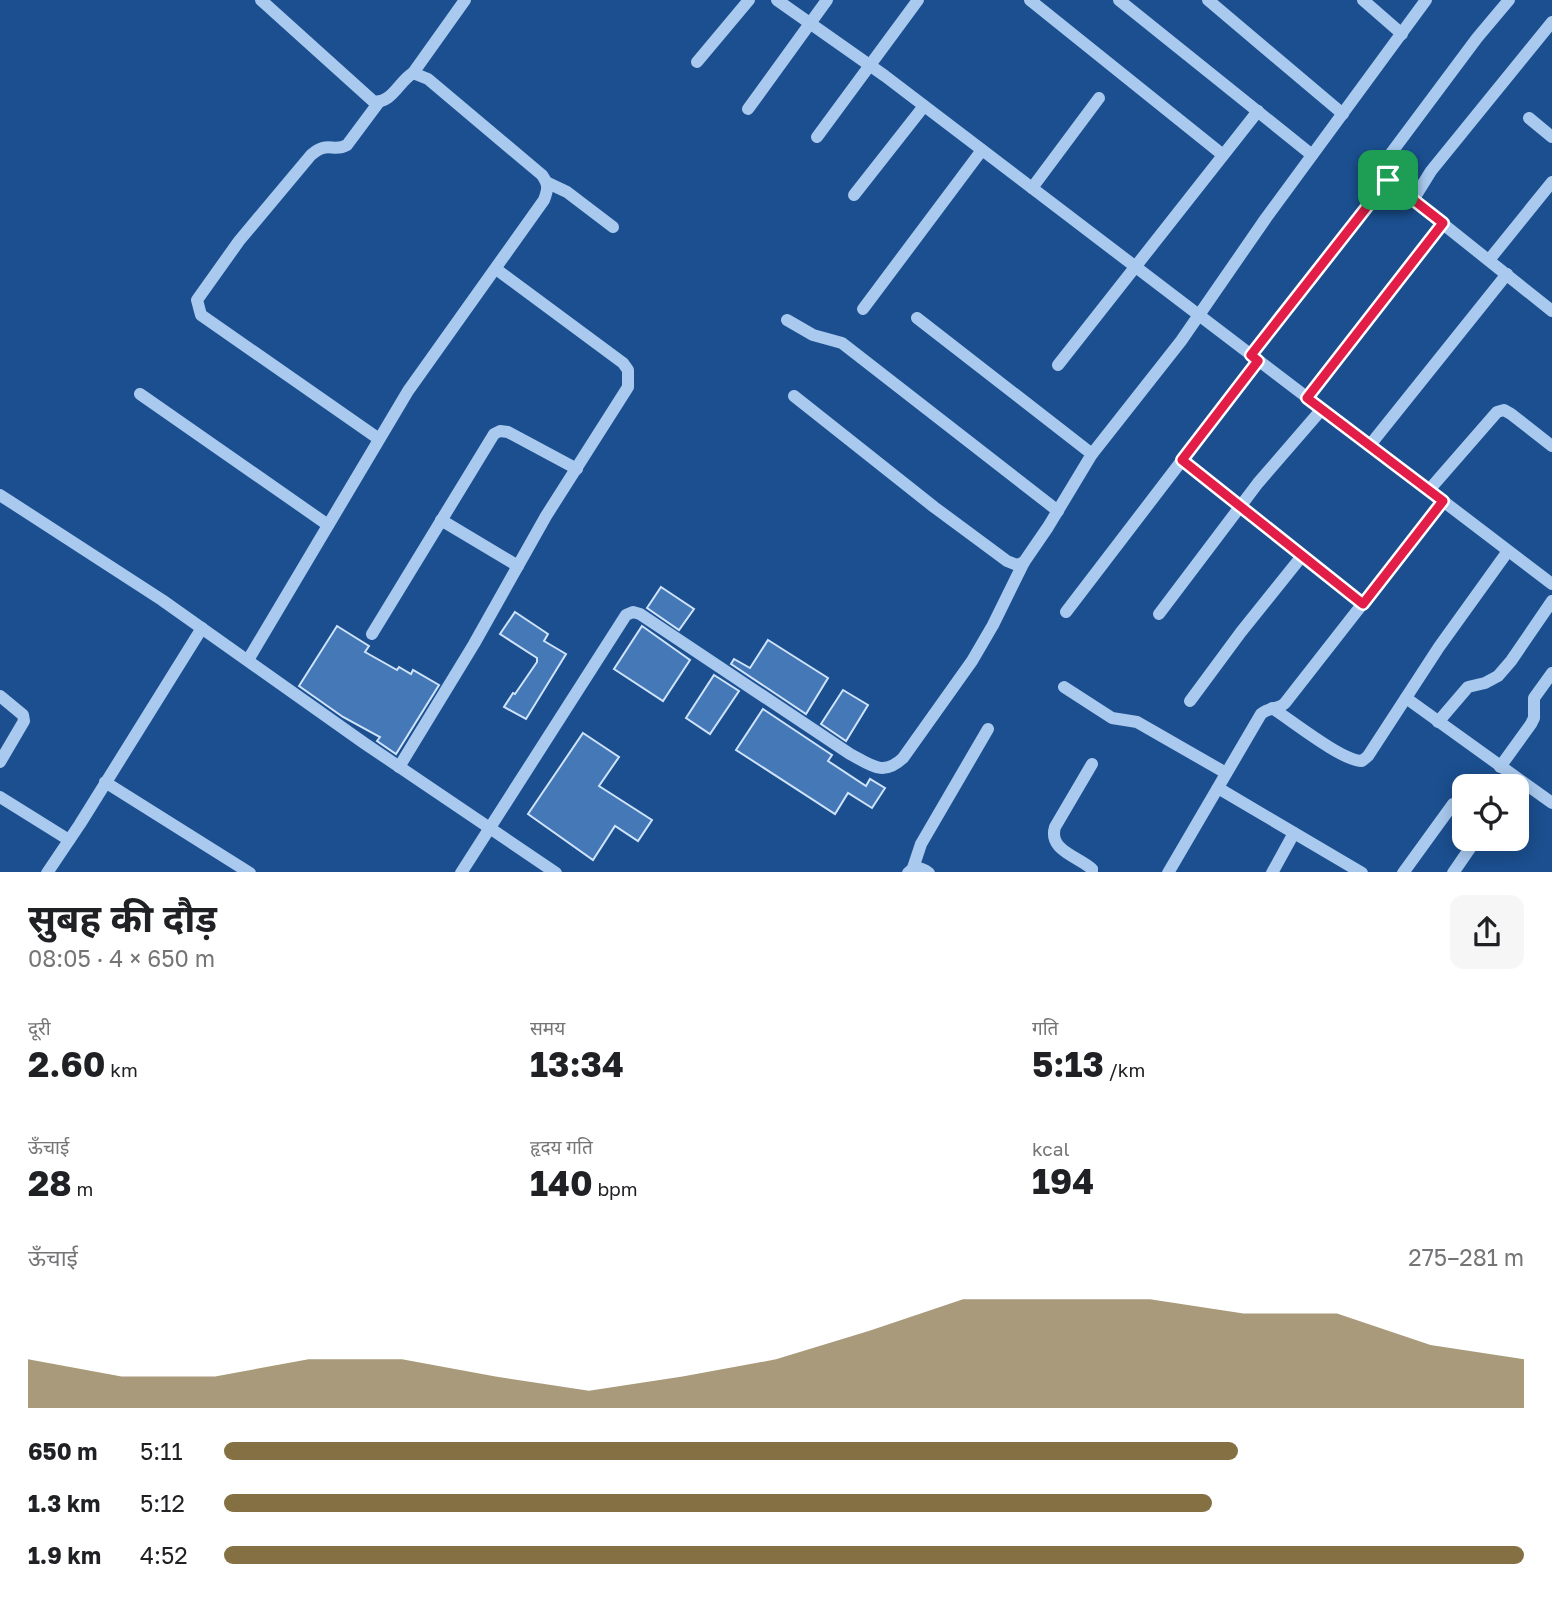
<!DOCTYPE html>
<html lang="hi">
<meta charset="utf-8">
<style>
:root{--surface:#fff;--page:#f6f6f6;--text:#202124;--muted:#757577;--accent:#847042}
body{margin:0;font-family:"Golos Text","Noto Sans Devanagari",sans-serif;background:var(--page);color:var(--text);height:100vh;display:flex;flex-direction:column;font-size:26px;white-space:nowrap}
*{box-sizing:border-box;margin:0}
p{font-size:23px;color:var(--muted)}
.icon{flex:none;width:38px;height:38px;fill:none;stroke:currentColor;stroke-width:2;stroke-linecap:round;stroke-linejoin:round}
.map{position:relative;height:872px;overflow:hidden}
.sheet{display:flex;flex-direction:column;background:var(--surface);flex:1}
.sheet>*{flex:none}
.controls{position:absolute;left:1452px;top:774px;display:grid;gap:14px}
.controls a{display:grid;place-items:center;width:77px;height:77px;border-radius:14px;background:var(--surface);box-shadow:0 4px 18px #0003;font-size:35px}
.pin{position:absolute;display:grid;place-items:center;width:60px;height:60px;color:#fff;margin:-30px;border-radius:14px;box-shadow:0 4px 10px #0006}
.round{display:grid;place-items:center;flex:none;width:74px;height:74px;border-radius:14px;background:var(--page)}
.overview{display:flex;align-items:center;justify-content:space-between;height:119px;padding:0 28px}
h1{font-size:38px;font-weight:700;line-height:52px}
.figures{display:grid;grid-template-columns:repeat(3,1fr);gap:10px;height:119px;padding:7px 28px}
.figures div{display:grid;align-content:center}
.figures b{font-size:35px;font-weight:700}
.figures small{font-size:19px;font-weight:400}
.figures p{font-size:19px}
.chart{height:196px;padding:14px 28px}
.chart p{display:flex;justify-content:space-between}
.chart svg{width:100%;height:126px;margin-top:7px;fill:var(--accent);opacity:.7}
ul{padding:0 28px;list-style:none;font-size:23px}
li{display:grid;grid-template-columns:112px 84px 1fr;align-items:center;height:52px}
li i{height:18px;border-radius:9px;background:var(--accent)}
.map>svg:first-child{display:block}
</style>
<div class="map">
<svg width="1552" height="873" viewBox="0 0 1552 873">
<rect width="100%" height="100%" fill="#1b4f8f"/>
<g fill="#4478b7" stroke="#cfe3fa" stroke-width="2">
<path d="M661 587 694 609 679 630 647 608Z"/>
<path d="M515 612 548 634 544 641 566 654 526 719 504 707 513 693 515 694 537 662V658L500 634Z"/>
<path d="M337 626 369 646 365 652 397 670 399 667 411 674 413 670 439 685 396 754 377 741 380 737 343 717 299 686Z"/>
<path d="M642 626 690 660 663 701 614 669Z"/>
<path d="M768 640 828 678 806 714 731 664 734 659 750 668Z"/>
<path d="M714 675 739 691 710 734 686 718Z"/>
<path d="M843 690 868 705 846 741 821 724Z"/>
<path d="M763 709 832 755 828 761 866 786 870 779 885 788 872 808 848 793 835 814 736 750Z"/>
<path d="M583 733 619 757 599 786 652 820 638 841 615 826 593 860 528 814Z"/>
</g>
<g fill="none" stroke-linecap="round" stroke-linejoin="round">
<g stroke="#a9c9ee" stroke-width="12">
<path d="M777 0 885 76 1552 584"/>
<path d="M1030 0 1223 155"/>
<path d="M1119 0 1312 155"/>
<path d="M1208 0 1343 114"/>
<path d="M1363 0 1402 34"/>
<path d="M1509 0 1477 38 1380 168 1388 180 1552 311"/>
<path d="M697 62 749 0"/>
<path d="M413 73 465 0"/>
<path d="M379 102 347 145C333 153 328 140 311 155L239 241 197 300 201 315 379 439"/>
<path d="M748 109 827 0"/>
<path d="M1529 118 1552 137"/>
<path d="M817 137 918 0"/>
<path d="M548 183 567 192 613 227"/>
<path d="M1032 188 1099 98"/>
<path d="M854 195 924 106"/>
<path d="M1413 200 1431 171 1552 22"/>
<path d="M1489 260 1552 182"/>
<path d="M863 309 982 150"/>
<path d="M917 318 1092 454"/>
<path d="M787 320 813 335 842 343 1058 511"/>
<path d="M1251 355 1388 180"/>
<path d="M1058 365 1258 111"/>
<path d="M140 394 328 525"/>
<path d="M794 396 934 507 1007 561 1017 565 1024 562 1048 527 1092 454 1181 341 1266 218 1426 0"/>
<path d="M1307 398 1443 223"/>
<path d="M1370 445 1507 274"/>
<path d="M1182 460 1363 604"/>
<path d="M1429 490 1497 412 1504 410 1511 414 1552 446"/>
<path d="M0 495 162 600 364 743 556 873"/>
<path d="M441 520 518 566"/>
<path d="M1066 612 1258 361"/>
<path d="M1159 614 1258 483 1322 409"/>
<path d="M372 634 494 434 500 431 508 432 577 469"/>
<path d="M248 660 408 391 544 200C548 189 549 185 542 175L428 79 413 73C399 81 391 105 373 101L261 0"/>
<path d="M1064 687 1112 718 1137 722 1226 773"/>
<path d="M0 696 23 715 24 721 0 762"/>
<path d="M1406 698 1552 803"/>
<path d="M1190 701 1241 632 1302 556"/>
<path d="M1272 708C1291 720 1342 761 1362 761L1368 756 1439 647 1508 551"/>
<path d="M1438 722 1468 687 1485 683 1498 676 1511 661 1552 601"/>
<path d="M1092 764 1055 827C1048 850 1077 856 1092 869V873"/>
<path d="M399 767 474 644 546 516 628 387V370L623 363 496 269"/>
<path d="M1500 767 1531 724 1534 718V698L1552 673"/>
<path d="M105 782 250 873"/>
<path d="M1218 788 1362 873"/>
<path d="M0 797 69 840"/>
<path d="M913 868 921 844 988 729"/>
<path d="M47 873 80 824 202 628"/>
<path d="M461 873 626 615 633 612 640 614 850 754C871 765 883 777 903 758L972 661 993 625 1024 562"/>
<path d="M908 873C915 866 921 867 929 873"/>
<path d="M1168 873 1261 714C1269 707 1278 710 1285 703L1443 501"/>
<path d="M1272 873 1294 833"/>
<path d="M1403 873 1453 804"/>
<path d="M1453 873 1477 838"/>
</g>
</g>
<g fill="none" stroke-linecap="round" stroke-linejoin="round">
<defs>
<path id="route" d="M1388 180 1443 223 1307 398 1443 501 1363 604 1182 460 1258 361 1251 355Z"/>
</defs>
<use href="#route" stroke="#fff" stroke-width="14"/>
<use href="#route" stroke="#e11d48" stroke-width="9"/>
</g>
</svg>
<div class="controls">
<a><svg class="icon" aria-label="locate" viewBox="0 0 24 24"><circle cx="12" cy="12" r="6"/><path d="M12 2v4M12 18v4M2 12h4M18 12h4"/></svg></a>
</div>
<div class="pin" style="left:1388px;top:180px;background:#1e9e55"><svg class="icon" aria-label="arrive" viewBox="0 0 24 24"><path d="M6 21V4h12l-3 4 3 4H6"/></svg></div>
</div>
<section class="sheet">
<div class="overview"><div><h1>सुबह की दौड़</h1><p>08:05 · 4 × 650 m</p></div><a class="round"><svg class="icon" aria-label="share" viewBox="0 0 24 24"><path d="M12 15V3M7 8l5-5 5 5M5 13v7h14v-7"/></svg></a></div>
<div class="figures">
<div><p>दूरी</p><b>2.60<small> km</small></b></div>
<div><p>समय</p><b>13:34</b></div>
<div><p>गति</p><b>5:13<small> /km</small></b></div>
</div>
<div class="figures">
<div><p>ऊँचाई</p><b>28<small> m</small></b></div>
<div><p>हृदय गति</p><b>140<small> bpm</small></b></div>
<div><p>kcal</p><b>194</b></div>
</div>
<div class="chart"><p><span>ऊँचाई</span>275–281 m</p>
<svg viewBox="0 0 160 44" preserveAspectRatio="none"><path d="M0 44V27L10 33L20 33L30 27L40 27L50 33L60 38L70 33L80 27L90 17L100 6L110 6L120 6L130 11L140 11L150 22L160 27V44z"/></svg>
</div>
<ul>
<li><b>650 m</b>5:11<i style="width:78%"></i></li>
<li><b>1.3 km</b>5:12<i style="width:76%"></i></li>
<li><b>1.9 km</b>4:52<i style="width:100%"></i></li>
</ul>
</section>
